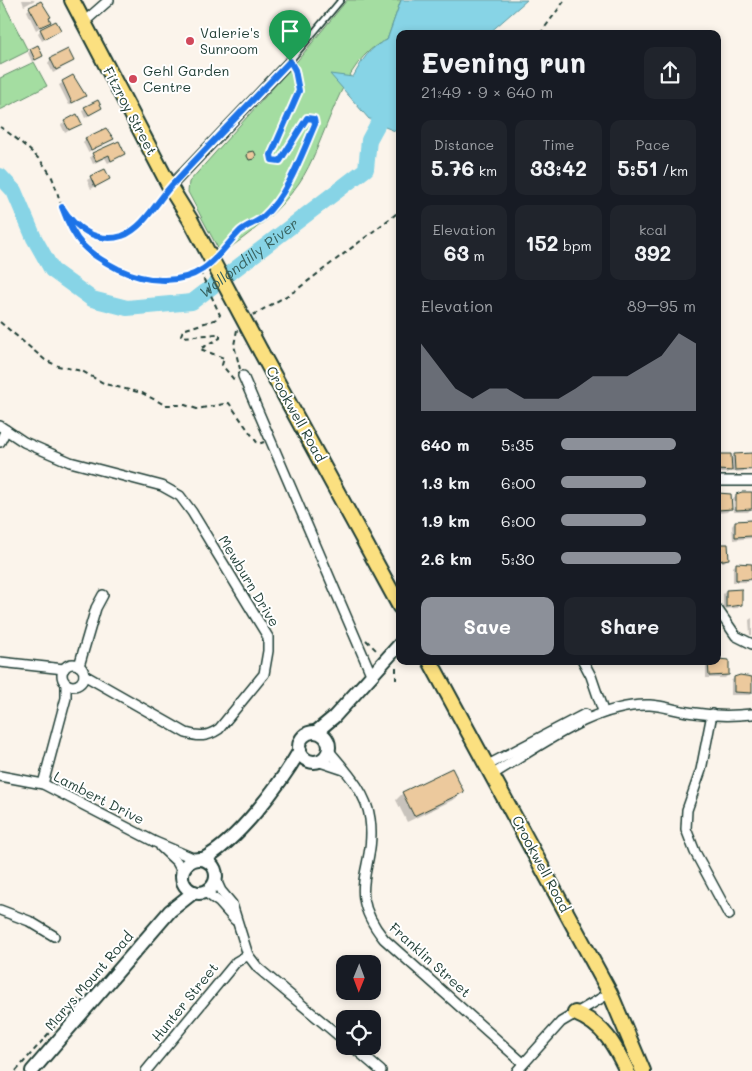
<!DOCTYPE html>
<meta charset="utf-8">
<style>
:root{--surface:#171b24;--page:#20242c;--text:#f1f3f6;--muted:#9ea1a6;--accent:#8c9099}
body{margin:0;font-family:Mali,sans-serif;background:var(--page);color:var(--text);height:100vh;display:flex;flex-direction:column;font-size:19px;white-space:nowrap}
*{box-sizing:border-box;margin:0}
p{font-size:16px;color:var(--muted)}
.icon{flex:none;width:28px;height:28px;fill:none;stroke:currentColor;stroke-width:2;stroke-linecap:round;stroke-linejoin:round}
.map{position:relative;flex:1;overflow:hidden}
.details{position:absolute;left:396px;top:30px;width:325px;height:635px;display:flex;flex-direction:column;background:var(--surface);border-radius:10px;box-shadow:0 2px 8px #0003}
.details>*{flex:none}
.needle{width:32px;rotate:181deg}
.fabs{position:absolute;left:336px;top:955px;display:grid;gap:10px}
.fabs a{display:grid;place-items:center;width:45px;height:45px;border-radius:10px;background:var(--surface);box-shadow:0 2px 8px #0003;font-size:25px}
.pin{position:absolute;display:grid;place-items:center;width:42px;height:42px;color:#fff;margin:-51px -21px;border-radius:50% 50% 50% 0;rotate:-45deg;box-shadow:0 0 5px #0007}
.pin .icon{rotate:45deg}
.round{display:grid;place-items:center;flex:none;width:52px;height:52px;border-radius:10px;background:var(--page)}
.head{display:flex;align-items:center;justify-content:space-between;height:85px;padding:0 25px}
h1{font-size:28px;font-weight:800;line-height:38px}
.metrics{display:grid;grid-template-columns:repeat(3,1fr);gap:8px;height:85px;padding:5px 25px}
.metrics div{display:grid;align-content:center;border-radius:10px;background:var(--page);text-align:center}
.metrics b{font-size:21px;font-weight:800}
.metrics small{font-size:14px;font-weight:400}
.metrics p{font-size:14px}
.chart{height:140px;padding:10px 25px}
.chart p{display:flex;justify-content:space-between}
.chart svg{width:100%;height:90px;margin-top:5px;fill:var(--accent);opacity:.7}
.action{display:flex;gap:10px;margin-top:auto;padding:10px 25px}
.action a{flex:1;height:58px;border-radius:10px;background:var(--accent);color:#fff;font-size:20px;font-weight:800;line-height:58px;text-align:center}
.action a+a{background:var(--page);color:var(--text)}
ul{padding:0 25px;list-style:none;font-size:16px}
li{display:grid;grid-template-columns:80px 60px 1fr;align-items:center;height:38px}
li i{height:12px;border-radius:6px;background:var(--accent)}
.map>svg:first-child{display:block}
</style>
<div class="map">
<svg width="752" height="1071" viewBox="0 0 752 1071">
<rect width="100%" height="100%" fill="#fbf4eb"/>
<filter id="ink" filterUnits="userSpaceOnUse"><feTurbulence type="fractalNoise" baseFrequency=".02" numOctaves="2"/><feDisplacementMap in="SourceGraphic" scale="10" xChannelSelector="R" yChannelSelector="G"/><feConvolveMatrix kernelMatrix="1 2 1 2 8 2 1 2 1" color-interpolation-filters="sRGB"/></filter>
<g filter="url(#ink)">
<g fill="#a4dda1" stroke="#628d6a">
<path d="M0 0H2L28 51 0 65Z"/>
<path d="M347 0H401L387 40C340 57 326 145 299 183 278 213 251 233 221 254L188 192 189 182 298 60Z"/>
<path d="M34 62 47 86 0 110V78Z"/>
</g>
<path fill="#87d4e6" stroke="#5d989f" d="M401 0H527L488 34H400V133L385 127 380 120 369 119 330 74 353 77C362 61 369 47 387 40Z"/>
<g fill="#0003">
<path d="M22 0H35L24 6Z"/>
<path d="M30 8 48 18 49 21 36 30 27 11Z"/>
<path d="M41 30H59L42 41 38 33Z"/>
<path d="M31 50 42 56 32 62 28 53Z"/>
<path d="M51 59 73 61 53 73 48 63Z"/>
<path d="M73 77 85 96 69 105 59 85Z"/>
<path d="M85 108H101L85 118 82 111Z"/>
<path d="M76 116 80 124 65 133 61 125Z"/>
<path d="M86 139H112L88 152 83 142Z"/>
<path d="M93 154H124L108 163 105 158 93 164 90 157Z"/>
<path d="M104 170 108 179 91 189 87 180Z"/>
<path d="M752 454 751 471 732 472V469L728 473H718V456L730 455V460L735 455Z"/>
<path d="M730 495V509L727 512 718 513V496Z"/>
<path d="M737 495 751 509 748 512H734L733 498Z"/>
<path d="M735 522H752V538L733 540 732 526Z"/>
<path d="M718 545H727V559L724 562H718Z"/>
<path d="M736 564 751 579 748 582H733V567Z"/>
<path d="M726 591 741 604 738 608 723 609V594Z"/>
<path d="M752 618V635H750L749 620Z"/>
<path d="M709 662 728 675 725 678H706V665Z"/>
<path d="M734 678H752V693L750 695H731V681Z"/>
<path d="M462 792 455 799 407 822 396 800 403 793Z"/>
</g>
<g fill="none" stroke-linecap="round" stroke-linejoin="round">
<path stroke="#87d4e6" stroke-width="16" id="s1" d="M0 176 14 191 34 238 52 270 92 299 127 308 192 302 366 169 369 140 400 83"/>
</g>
<g fill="#ecc99d" stroke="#1f3d34">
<path d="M41 1 51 17 49 18 51 22 40 27 29 7Z"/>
<path d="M56 21 61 30 45 39 40 29Z"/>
<path d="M38 45 43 56 35 60 30 49Z"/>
<path d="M68 49 74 61 56 70 50 58Z"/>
<path d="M73 75 86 96 72 103 62 81Z"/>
<path d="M98 100 102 108 89 115 84 107Z"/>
<path d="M77 114 82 124 69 130 64 121Z"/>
<path d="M106 128 114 139 91 150 85 138Z"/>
<path d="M119 141 125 154 111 161 109 155 96 161 92 153Z"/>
<path d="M254 151 256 155 254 159 249 160 247 156 248 152Z"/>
<path d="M105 169 110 179 95 187 90 176Z"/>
<path d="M752 453V469L735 470 734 454Z"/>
<path d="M718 454H731L732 471 718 470Z"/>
<path d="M742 492H752V509L736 510V494Z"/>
<path d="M718 493 731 494 732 509 718 510Z"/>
<path d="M752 520V536L735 537V521Z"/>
<path d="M718 544H728L729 559 718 561Z"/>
<path d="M736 563 752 564V579L736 580Z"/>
<path d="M742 589V605L726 607V590Z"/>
<path d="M718 659 729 660V675L709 676 708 661H718Z"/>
<path d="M740 675 752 677V693L734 692V677Z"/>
<path d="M452 768 464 792 414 816 402 792Z"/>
</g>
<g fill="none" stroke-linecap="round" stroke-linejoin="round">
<defs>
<path id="lane" d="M290 61 341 0"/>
<g id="street">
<path d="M84 22 109 0"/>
<path d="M170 187 290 61"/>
<path d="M243 376 371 674"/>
<path d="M0 426 24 442 70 462 162 486 180 496 192 512 268 637V651L264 674 219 729C207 737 199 737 186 733L84 675"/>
<path d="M0 442 6 430"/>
<path d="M718 481H752"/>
<path d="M718 610 736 636 752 644"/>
<path d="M583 661 591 676 603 711"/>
<path d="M0 662 64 669"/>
<circle cx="73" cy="675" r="11"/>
<path d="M79 666 96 608 103 595"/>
<path d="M712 714 701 770 687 810 686 829 695 852 729 915"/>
<path d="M329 751C345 770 367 793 370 819 377 870 343 888 384 939L523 1063"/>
<path d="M317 761 344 770"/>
<path d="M488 765 585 714"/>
<path d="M493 774C539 747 595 703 650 705 666 706 680 712 695 713 714 716 733 716 752 714"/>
<path d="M0 776 43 784 155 842 195 859"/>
<path d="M43 784 66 698V684"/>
<path d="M161 847 177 862 182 871"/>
<path d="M216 880 221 891 232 904 248 955 258 968 345 1041"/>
<path d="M205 892 219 902 235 920"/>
<path d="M0 910 29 921 54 936"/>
<path d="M352 1046 381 1071"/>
<path d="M146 1071 236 962 248 955"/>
<path d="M517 1071 561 1022 610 993"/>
</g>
<g id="secondary">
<path d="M316 732 334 717 400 644"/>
<circle cx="314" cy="747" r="15"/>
<circle cx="199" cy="876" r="17"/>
<path d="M203 859C237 842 281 783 300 750"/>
<path d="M32 1071 170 911 194 892"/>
</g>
<g id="primary">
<path d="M72 0 170 187 191 221"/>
<path d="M261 352 400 607"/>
<path d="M430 661 610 993 643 1071"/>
<path d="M575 1013C604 1025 614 1044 627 1071"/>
</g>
</defs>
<use href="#lane" stroke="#1f3d34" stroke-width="8"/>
<use href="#street" stroke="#1f3d34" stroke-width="12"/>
<use href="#secondary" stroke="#1f3d34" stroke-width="16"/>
<use href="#primary" stroke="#1f3d34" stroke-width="18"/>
<g stroke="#1f3d34" stroke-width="2" stroke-dasharray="5 4" stroke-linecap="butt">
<path d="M540 34 565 0"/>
<path d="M0 127C17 138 46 161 53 180 61 201 65 227 79 244 94 261 132 278 154 280 170 282 192 276 205 268"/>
<path d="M65 210C78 234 114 249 138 227 147 218 154 206 162 197"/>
<path d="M220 252 243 229 263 217 289 183 315 124V119L307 118 280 161 272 160 271 155 299 91 295 70"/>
<path d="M200 271 220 315 217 319 183 330 181 335 183 337 218 334 220 335V338L200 349 224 358 222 365 235 381"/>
<path d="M253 315 295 291 400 211"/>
<path d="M0 322 45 360 58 366 82 371 105 384 142 393 165 405H185L197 409 229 403 258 444 264 442"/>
<path d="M237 330 234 345 240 369"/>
<path d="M366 640 376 650"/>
<path d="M396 667V680"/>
<path d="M16 1071 82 995"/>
</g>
<use href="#lane" stroke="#fff" stroke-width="4.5"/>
<use href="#street" stroke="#fff" stroke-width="9"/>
<use href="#secondary" stroke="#fff" stroke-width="12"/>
<use href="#primary" stroke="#fbe080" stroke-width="14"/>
<defs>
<path id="primary-bridge" d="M191 221 261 352"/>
</defs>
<use href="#primary-bridge" stroke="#1f3d34" stroke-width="18" stroke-linecap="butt"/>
<use href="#primary-bridge" stroke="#fbe080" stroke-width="14"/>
</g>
</g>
<g fill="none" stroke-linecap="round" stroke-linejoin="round" filter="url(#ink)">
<defs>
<path id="route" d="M290 61 295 70 299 91 271 155 272 160 280 161 307 118 314 119 315 124C302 154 287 196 263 217 256 223 247 225 240 231 228 243 217 260 203 269 178 286 143 281 118 269 85 252 75 243 62 207 74 227 96 244 122 236 144 228 157 201 172 185 211 143 250 103 290 61Z"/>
</defs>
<use href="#route" stroke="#fff" stroke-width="10"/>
<use href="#route" stroke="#1a73e8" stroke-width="6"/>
</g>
<g fill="#d1495b" stroke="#fff" stroke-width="2">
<circle cx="190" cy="41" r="5"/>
<circle cx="133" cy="79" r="5"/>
</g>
<g text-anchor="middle" stroke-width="4" stroke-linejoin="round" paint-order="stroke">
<g font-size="14" fill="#1f3d34" stroke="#fff" text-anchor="start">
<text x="200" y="38">Valerie's<tspan x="200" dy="16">Sunroom</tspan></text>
<text x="143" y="76">Gehl Garden<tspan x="143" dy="16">Centre</tspan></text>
</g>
<g font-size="14" fill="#1f3d34" stroke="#fff">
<text transform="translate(130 111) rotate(62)" y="5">Fitzroy Street</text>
<text transform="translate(296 414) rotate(61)" y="5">Crookwell Road</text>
<text transform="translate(249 581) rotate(59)" y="5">Mewburn Drive</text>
<text transform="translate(99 798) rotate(27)" y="5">Lambert Drive</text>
<text transform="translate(541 864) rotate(62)" y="5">Crookwell Road</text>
<text transform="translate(430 960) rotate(42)" y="5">Franklin Street</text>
<text transform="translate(89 981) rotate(-49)" y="5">Marys Mount Road</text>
<text transform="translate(185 1002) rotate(-51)" y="5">Hunter Street</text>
</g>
<g font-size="15" font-style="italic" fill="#396360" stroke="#fff">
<text dy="5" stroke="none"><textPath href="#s1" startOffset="331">Wollondilly River</textPath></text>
</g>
</g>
</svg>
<div class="fabs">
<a><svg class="needle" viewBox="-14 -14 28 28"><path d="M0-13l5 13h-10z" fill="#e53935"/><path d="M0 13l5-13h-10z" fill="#9ea1a6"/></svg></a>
<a><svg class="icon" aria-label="locate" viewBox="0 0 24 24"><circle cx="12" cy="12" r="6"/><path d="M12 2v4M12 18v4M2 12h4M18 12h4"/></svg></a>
</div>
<div class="pin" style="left:290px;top:61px;background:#1e9e55"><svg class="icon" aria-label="arrive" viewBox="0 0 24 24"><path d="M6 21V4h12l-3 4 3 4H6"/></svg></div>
<section class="details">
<div class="head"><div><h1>Evening run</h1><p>21:49 · 9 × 640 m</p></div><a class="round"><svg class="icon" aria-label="share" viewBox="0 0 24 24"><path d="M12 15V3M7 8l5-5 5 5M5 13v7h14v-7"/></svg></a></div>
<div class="metrics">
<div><p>Distance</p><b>5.76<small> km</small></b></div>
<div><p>Time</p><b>33:42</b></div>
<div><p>Pace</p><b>5:51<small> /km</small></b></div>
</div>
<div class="metrics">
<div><p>Elevation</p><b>63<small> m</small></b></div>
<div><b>152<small> bpm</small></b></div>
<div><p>kcal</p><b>392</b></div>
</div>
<div class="chart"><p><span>Elevation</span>89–95 m</p>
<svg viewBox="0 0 160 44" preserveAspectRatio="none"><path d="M0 44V11L10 22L20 33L30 38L40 33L50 33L60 38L70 38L80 38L90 33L100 27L110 27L120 27L130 22L140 17L150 6L160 11V44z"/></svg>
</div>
<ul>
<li><b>640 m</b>5:35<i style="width:85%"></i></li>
<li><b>1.3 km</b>6:00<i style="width:63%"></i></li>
<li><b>1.9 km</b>6:00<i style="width:63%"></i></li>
<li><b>2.6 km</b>5:30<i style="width:89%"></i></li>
</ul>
<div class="action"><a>Save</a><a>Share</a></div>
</section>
</div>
